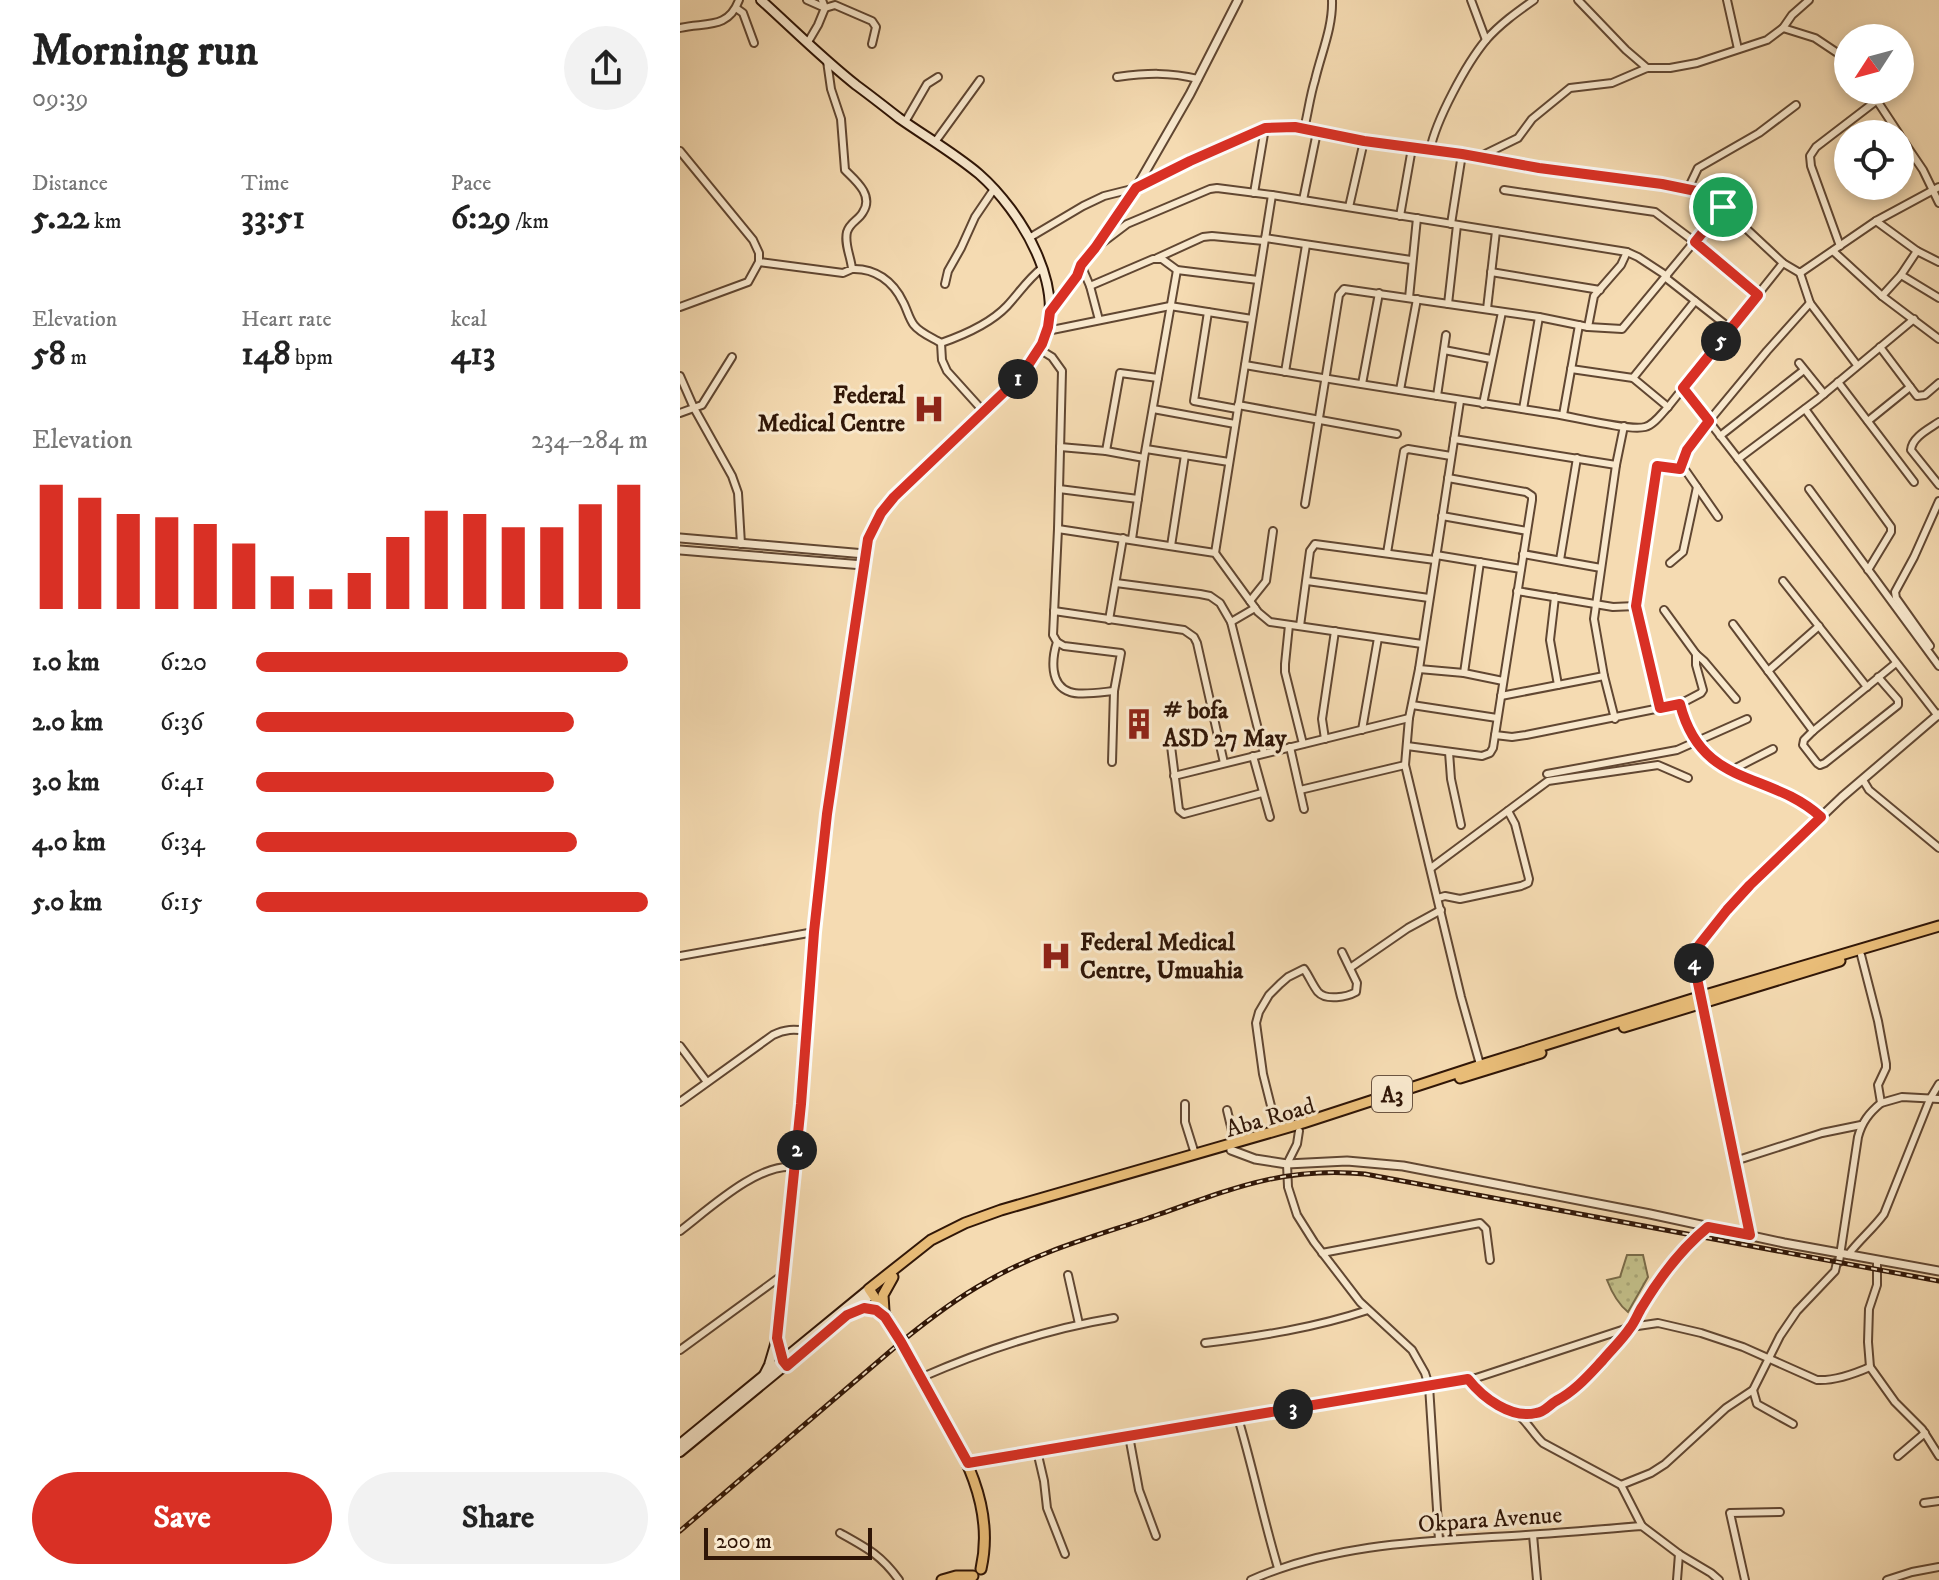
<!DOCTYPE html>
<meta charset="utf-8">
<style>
:root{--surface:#fff;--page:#f2f2f2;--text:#222;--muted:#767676;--accent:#d93025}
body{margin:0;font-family:"IM FELL DW Pica",serif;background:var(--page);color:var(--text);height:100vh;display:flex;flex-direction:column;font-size:30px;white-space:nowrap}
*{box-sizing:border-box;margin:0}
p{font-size:26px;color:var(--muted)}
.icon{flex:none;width:44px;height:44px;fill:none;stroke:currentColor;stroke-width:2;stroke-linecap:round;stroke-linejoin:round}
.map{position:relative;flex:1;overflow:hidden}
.drawer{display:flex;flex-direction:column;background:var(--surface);width:680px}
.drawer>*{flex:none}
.needle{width:52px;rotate:234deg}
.tools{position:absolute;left:1154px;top:24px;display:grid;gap:16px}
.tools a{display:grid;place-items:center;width:80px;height:80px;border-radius:50%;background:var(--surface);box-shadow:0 4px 12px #0003;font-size:40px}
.scale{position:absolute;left:24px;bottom:20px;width:168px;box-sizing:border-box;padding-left:8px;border:4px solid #301607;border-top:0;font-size:22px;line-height:28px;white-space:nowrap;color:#301607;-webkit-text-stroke:6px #f8e8cd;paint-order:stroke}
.pin{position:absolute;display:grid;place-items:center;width:68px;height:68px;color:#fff;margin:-34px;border:4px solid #fff;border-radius:50%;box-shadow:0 2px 8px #0007}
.km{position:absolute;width:40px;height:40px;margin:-20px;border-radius:50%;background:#222;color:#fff;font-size:22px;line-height:40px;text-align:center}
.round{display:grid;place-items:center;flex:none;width:84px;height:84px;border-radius:42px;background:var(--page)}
.head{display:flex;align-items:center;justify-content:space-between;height:136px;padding:0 32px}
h1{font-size:44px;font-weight:800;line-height:60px}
.metrics{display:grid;grid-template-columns:repeat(3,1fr);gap:12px;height:136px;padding:8px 32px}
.metrics div{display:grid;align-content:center}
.metrics b{font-size:34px;font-weight:800}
.metrics small{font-size:22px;font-weight:400}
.metrics p{font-size:22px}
.chart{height:224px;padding:16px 32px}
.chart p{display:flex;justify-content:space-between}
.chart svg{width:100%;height:144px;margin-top:8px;stroke:var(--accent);stroke-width:6}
.cta{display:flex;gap:16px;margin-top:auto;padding:16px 32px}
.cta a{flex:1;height:92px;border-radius:48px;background:var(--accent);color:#fff;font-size:32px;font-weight:800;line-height:92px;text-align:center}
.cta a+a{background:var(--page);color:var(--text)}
ul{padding:0 32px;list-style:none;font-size:26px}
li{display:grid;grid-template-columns:128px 96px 1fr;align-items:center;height:60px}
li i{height:20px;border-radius:10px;background:var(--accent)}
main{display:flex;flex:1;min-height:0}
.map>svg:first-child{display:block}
</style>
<main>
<section class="drawer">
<div class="head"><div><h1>Morning run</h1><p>09:39</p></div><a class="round"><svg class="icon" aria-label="share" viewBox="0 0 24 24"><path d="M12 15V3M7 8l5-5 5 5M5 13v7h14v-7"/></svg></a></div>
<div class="metrics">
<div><p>Distance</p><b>5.22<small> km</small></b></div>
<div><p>Time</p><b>33:51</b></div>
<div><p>Pace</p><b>6:29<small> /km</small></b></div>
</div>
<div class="metrics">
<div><p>Elevation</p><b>58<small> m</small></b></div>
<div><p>Heart rate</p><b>148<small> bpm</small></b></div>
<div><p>kcal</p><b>413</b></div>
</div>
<div class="chart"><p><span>Elevation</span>234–284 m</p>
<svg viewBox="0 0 160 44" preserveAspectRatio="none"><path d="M5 44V6M15 44V10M25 44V15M35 44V16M45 44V18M55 44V24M65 44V34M75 44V38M85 44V33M95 44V22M105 44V14M115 44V15M125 44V19M135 44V19M145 44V12M155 44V6"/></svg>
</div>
<ul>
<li><b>1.0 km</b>6:20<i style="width:95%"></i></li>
<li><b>2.0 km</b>6:36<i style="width:81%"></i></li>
<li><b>3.0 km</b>6:41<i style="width:76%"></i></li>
<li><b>4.0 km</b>6:34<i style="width:82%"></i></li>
<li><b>5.0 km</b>6:15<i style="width:100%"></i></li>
</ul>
<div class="cta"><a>Save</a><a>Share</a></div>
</section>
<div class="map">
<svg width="1259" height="1580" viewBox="0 0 1259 1580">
<defs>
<pattern id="grass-dots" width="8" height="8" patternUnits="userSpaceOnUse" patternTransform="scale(2)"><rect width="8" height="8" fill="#c2be88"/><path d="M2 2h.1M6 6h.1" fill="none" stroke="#a7a374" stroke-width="1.8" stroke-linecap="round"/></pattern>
</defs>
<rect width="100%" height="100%" fill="#f5dbb2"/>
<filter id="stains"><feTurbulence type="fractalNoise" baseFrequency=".0025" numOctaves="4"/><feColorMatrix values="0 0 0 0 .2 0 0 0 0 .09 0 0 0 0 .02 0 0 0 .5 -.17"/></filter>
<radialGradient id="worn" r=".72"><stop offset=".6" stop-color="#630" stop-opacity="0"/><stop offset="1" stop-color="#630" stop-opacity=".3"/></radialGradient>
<path fill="url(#grass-dots)" stroke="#796a48" stroke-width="2" d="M947 1255H963L968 1277 948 1312C938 1304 932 1293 927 1280L940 1277Z"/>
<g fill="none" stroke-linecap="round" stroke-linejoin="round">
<defs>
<g id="minor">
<path d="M127 0 145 8 155 5 192 21 196 27 192 44"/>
<path d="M791 0 806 40"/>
<path d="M898 0 946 50 967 68"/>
<path d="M1047 0 1058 49"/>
<path d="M56 8 63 13 74 43"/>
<path d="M0 28C25 22 48 30 59 0"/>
<path d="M1103 28 1135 38 1168 60"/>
<path d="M128 42 138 25 145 8 142 0"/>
<path d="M437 77C467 73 489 72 518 79"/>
<path d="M1190 90 1219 134"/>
<path d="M225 122 247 84 258 77"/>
<path d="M624 129C628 113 630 96 635 80 641 54 653 27 652 0"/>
<path d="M1220 136 1243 170 1259 203"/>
<path d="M255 142 300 80"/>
<path d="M750 150C756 120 786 64 806 40 820 24 837 12 854 0"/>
<path d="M0 151 73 240 79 253V262L68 282 0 307"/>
<path d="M799 157 838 138 852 119 890 88 932 83 967 68H990L1017 63 1087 40 1103 28 1112 15 1129 0"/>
<path d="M1008 189 1018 168 1079 133 1116 105"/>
<path d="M824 190 975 212 1015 242 1078 295"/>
<path d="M574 193 585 128"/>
<path d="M623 200 637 132"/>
<path d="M669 207 684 141"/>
<path d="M720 216 732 148"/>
<path d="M1196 221 1237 251 1259 262"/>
<path d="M771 224 782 154"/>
<path d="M349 238 403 206 424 196 456 188 510 161 585 128 615 127 684 141 782 154 859 168 982 184 1016 191 1043 207 1103 263 1120 273 1196 221 1259 187"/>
<path d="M585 238 731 260"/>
<path d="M418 246 447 224 530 189 537 188 592 195 947 252 958 257 987 276 986 278 1051 329"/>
<path d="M1160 246 1131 166 1130 156 1136 147 1196 101"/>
<path d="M1153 251 1202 296 1259 339"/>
<path d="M477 258 523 237 532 236 584 241"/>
<path d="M79 262 163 273 172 269C171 257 164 244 167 232 170 222 179 220 183 212 194 195 175 180 165 170L161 119 151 89 147 61"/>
<path d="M401 265 410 286 419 320"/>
<path d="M172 269C195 268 213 281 223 302 227 309 229 319 234 325 240 333 253 338 261 343L262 360 267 371 304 412"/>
<path d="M811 272 920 290"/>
<path d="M1120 273 1130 303 1177 365"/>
<path d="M1221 275 1259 298"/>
<path d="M265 284 268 271 281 248 295 217 314 189"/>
<path d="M410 286 473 259H482L497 270 578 280"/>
<path d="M1202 296 1221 275 1237 251"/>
<path d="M729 298 737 218"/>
<path d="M768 304 777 225"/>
<path d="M807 309 816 231"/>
<path d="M528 312 514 401 557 409"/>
<path d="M908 327 914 296 941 265 947 252"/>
<path d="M367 331 490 306 572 319"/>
<path d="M261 343C284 335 310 324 327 306 339 293 348 279 362 268"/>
<path d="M1200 347 1237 396 1245 395 1259 383"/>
<path d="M359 349 372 357 382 371 378 529 373 635 377 642C372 658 369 685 390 692 400 696 423 692 434 691"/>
<path d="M764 350 811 359"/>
<path d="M1119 363 1144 394"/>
<path d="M565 365C668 383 771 398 874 414 894 417 948 431 965 427 974 425 982 413 988 407L1103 263"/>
<path d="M891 369 953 378 988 407"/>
<path d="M605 372 626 245"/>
<path d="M0 376 14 408 52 476 58 493 61 544"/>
<path d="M953 378 1015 301"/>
<path d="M1158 382 1234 482"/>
<path d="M682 384 699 293"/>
<path d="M1003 388 1258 716"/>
<path d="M720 390 737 299"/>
<path d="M757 396 766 335"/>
<path d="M780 401 739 669 729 718 725 765 781 997 801 1068"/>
<path d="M803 404 822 312"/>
<path d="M558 405 717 434"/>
<path d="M473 409 555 424"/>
<path d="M843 409 859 317"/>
<path d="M1125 409 1211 527V532L1188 570"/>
<path d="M0 413 22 405 52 357"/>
<path d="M883 415 899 325"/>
<path d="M1188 421 1230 387"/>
<path d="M1259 422C1249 429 1232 437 1231 450L1259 485"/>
<path d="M1040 436 1124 370"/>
<path d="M774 439 936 465"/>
<path d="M380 447 426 451 464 458"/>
<path d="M466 449 549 462"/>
<path d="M426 451 440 373 478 378"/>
<path d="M1058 459 1138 399 1234 319"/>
<path d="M1000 469 1007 450 1029 421 1087 351 1130 303"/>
<path d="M379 489 458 499"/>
<path d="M1129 489 1259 666"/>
<path d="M625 504 659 295 664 289 859 317 908 327 942 329 1043 207"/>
<path d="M762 516 847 531"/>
<path d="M378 529 535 553 578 612 590 622 742 644"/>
<path d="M452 539 464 458 497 270"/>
<path d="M491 546 505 455"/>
<path d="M535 553 592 195"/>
<path d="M707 553 724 451 728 449 771 456"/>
<path d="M843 554 921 568"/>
<path d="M756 555 841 569"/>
<path d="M880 560 897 458"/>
<path d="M990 563 1003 552 1017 487"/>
<path d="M627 581 749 598"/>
<path d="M1103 581 1187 687"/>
<path d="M436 583 520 594 530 596 540 603 551 622 584 753"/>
<path d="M837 591 933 607 956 606"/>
<path d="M875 597 870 640 878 685"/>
<path d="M570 601 586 581 593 531"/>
<path d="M374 611 504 630 514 637 517 643 544 763"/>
<path d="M429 620 443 538"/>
<path d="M551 622 575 608"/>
<path d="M1053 624 1133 731"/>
<path d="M609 625 605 664V672L623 744"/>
<path d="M620 626 630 551 635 544 755 560"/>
<path d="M377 642 384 646 441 653 434 691 432 762"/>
<path d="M1250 646 1216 598 1215 592 1234 557 1259 501"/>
<path d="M1016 654 1024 661 1056 699"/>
<path d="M739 669 784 673 823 681"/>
<path d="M1088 671 1139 626"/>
<path d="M784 673 800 562"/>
<path d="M1198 677 1218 700V705L1145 763 1140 765 1137 763 1123 745 1124 740 1133 731 1216 663"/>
<path d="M821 696 924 676"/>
<path d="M1000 704C1022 789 1089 770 1141 817"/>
<path d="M732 705 817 718"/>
<path d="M980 708 956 606 977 466 1006 471 1038 517"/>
<path d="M935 719 924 676 914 619 936 465 944 426"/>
<path d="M682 730 698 638"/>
<path d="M815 735 832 737 846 735 1000 704 1021 693 1023 690 1016 665V654L984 610"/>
<path d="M645 739 642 719 655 631"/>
<path d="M491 746 499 810 504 814 582 793"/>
<path d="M727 746 802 756 810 753 813 748 852 500V496L846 492 768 478"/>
<path d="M610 747 624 809"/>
<path d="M769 752 771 779 781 825"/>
<path d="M573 756 590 817"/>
<path d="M1050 771 1093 749"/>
<path d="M867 774 997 750 1067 719"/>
<path d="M494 776 729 718"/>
<path d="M1183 780 1189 790 1259 848"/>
<path d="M620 790 725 765"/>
<path d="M751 868 868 781 978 765 1008 778"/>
<path d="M758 898 765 896 780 899 841 886 848 883 849 879 835 824 828 811"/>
<path d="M0 956 134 932"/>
<path d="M670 968 728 928 761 910"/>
<path d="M0 1046 27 1082"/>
<path d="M0 1102 93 1035C105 1029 114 1029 127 1031"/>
<path d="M1201 1103 1222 1097 1259 1099"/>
<path d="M505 1104V1122L515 1154"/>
<path d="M547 1110 555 1143"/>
<path d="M597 1130 583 1074 576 1023 579 1012 589 995 600 984 608 977 624 969C629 976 633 986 638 992 646 1001 667 997 676 992L677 983 662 952"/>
<path d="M619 1131 617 1144 607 1164 608 1187 617 1215 634 1242 680 1302 732 1350 745 1373 749 1386 759 1540"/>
<path d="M1055 1161 1142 1133 1181 1125"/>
<path d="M0 1231C29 1209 79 1162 115 1167"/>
<path d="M642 1253 800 1223 806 1229 810 1260"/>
<path d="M1168 1255C1179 1240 1193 1229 1204 1214L1250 1099 1259 1084"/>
<path d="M388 1275 399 1324"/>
<path d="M525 1343C581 1336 634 1328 688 1310"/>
<path d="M0 1350 104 1274"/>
<path d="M1190 1367 1188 1342 1189 1309 1197 1285V1260"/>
<path d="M240 1378C302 1351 366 1329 434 1318"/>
<path d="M788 1379C802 1397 819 1402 837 1414 847 1421 854 1435 863 1443L941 1485 962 1526"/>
<path d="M1073 1390 1077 1404 1113 1424"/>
<path d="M839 1415 856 1413 865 1410 875 1401 883 1398 897 1387 951 1327 961 1308 1000 1253 1028 1227"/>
<path d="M558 1418C573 1468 583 1518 598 1568"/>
<path d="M449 1436 459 1490 476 1536"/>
<path d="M357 1451 364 1481 367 1508 385 1554"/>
<path d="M1218 1456 1245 1433"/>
<path d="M288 1463 796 1378 951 1327 978 1323 1021 1333 1063 1347 1137 1380C1155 1381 1174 1374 1190 1367L1215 1402 1242 1429 1259 1456"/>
<path d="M941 1485 971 1473 985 1464 1046 1408 1073 1390 1100 1336 1117 1311 1155 1271 1157 1262H1159L1178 1137C1182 1122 1189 1113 1201 1103L1198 1085 1206 1068V1064L1198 1021 1181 955"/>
<path d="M1244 1503 1259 1501"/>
<path d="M160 1533C187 1548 201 1555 219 1580"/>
<path d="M853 1535 857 1580"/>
<path d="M571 1580C657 1542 754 1541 846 1535 885 1533 923 1529 962 1526L999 1554 1031 1573 1039 1580"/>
<path d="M997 1580 999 1554"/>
<path d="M1065 1580 1050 1513 1100 1512"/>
<path d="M1207 1580 1232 1572 1259 1567"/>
</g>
<g id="tertiary">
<path d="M370 312 397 276 401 265 415 248 456 188 510 94 558 0"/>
<path d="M0 538 185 554"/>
<path d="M0 550 183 565"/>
<path d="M551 1150 575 1159 607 1164 667 1161 723 1166 970 1214 1104 1243 1259 1271"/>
<path d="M1070 1235 1012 954 1047 910 1070 885 1162 797 1259 714"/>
</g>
<g id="secondary">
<path d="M81 0C112 28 143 59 176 85 191 96 205 107 219 118 246 137 274 153 299 174 340 210 390 290 361 345 344 378 315 402 289 427 264 450 239 474 214 497L201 513 188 539 147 814 134 932 121 1104 97 1338 89 1365 83 1377"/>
<path d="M0 1444 189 1289"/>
<path d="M0 1452 192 1294"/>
</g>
<g id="primary">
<path d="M944 1027 1160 961"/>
<path d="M780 1078 861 1053"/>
<path d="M204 1311 203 1295 213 1277"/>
<path d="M167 1315 188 1308 204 1315"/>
<path d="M301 1569C317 1498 275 1439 241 1380 224 1350 209 1318 189 1289L251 1240 285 1223 321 1210 623 1123 801 1065 1022 996 1259 926"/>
<path d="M262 1580 276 1576H293"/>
</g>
</defs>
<use href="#minor" stroke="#614732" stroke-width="10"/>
<use href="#tertiary" stroke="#614732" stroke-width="11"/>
<use href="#secondary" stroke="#301607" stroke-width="12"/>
<use href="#primary" stroke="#301607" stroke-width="13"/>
<use href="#minor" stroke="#f8e8cd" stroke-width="6"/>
<use href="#tertiary" stroke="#f8e8cd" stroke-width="7"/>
<use href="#secondary" stroke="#f8e8cd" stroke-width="8"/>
<use href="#primary" stroke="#eabe79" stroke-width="9"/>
<defs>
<path id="rail" d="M0 1531 221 1342C248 1320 275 1299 306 1282 358 1251 420 1235 477 1215 551 1189 605 1166 685 1174L1259 1281"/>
</defs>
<use href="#rail" stroke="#301607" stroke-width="5"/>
<use href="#rail" stroke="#f8e8cd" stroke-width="2" stroke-dasharray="6" stroke-linecap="butt"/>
</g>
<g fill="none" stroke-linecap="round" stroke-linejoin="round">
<defs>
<path id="route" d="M615 127 684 141 782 154 859 168 982 184 1016 191 1043 207 1015 242 1078 295 1003 388 1029 421 1007 450 1000 469 977 466 956 606 980 708 1000 704C1022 789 1089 770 1141 817L1070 885 1047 910 1012 954 1070 1235 1028 1227C1001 1249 980 1277 962 1307 958 1313 955 1322 950 1328 942 1340 931 1350 922 1361 908 1376 895 1391 876 1401 869 1405 865 1412 856 1413 831 1419 803 1398 788 1379L288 1463 221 1342 205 1317 196 1310 184 1308 167 1315 107 1366 103 1361 97 1338 121 1104 134 932 147 814 188 539 201 513 214 497 341 376 362 344 368 327 370 312 397 276 401 265 415 248 456 188 510 161 585 128Z"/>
</defs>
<use href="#route" stroke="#fff" stroke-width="16"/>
<use href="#route" stroke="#d93025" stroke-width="10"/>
</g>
<defs>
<symbol id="hospital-bare" viewBox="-9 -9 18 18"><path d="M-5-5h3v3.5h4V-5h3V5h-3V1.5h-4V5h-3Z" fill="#8f2418" stroke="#f8e8cd" stroke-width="2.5" paint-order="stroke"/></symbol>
<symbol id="building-bare" viewBox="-9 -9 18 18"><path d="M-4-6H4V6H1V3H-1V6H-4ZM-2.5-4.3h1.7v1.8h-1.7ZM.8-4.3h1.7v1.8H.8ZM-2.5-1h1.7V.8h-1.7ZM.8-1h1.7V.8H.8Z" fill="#8f2418" stroke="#f8e8cd" stroke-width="2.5" paint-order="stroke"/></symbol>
</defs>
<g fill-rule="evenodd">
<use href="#hospital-bare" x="227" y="387" width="44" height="44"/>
<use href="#building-bare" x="437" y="702" width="44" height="44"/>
<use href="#hospital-bare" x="354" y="934" width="44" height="44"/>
</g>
<g text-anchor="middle" stroke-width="6" stroke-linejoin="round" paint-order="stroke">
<rect fill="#f8e8cd" stroke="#6c5542" stroke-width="2" x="692" y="1076" width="40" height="36" rx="6"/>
<g font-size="22" font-weight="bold" fill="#301607">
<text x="712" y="1102">A3</text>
</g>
<g font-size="24" font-weight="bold" fill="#301607" stroke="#f8e8cd" text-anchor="start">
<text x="225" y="403" text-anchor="end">Federal<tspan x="225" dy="28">Medical Centre</tspan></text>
<text x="483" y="718"># bofa<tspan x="483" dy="28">ASD 27 May</tspan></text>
<text x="400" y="950">Federal Medical<tspan x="400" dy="28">Centre, Umuahia</tspan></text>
</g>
<g font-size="24" fill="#301607" stroke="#f8e8cd">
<text transform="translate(590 1117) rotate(-16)" y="8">Aba Road</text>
<text transform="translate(810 1519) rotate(-4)" y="8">Okpara Avenue</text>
</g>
</g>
<rect width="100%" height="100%" filter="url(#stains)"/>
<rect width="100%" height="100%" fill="url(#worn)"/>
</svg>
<div class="tools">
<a><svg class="needle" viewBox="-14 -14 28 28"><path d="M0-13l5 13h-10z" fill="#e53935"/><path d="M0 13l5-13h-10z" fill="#767676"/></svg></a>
<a><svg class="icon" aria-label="locate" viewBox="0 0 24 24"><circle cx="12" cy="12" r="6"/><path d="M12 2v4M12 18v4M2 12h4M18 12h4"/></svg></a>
</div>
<div class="scale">200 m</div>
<div class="pin" style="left:1043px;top:207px;background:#1e9e55"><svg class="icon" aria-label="arrive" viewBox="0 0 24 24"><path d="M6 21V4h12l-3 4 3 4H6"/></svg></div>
<b class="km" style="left:338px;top:379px">1</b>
<b class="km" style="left:117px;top:1150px">2</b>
<b class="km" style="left:613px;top:1409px">3</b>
<b class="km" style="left:1014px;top:963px">4</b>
<b class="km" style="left:1041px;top:341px">5</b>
</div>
</main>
